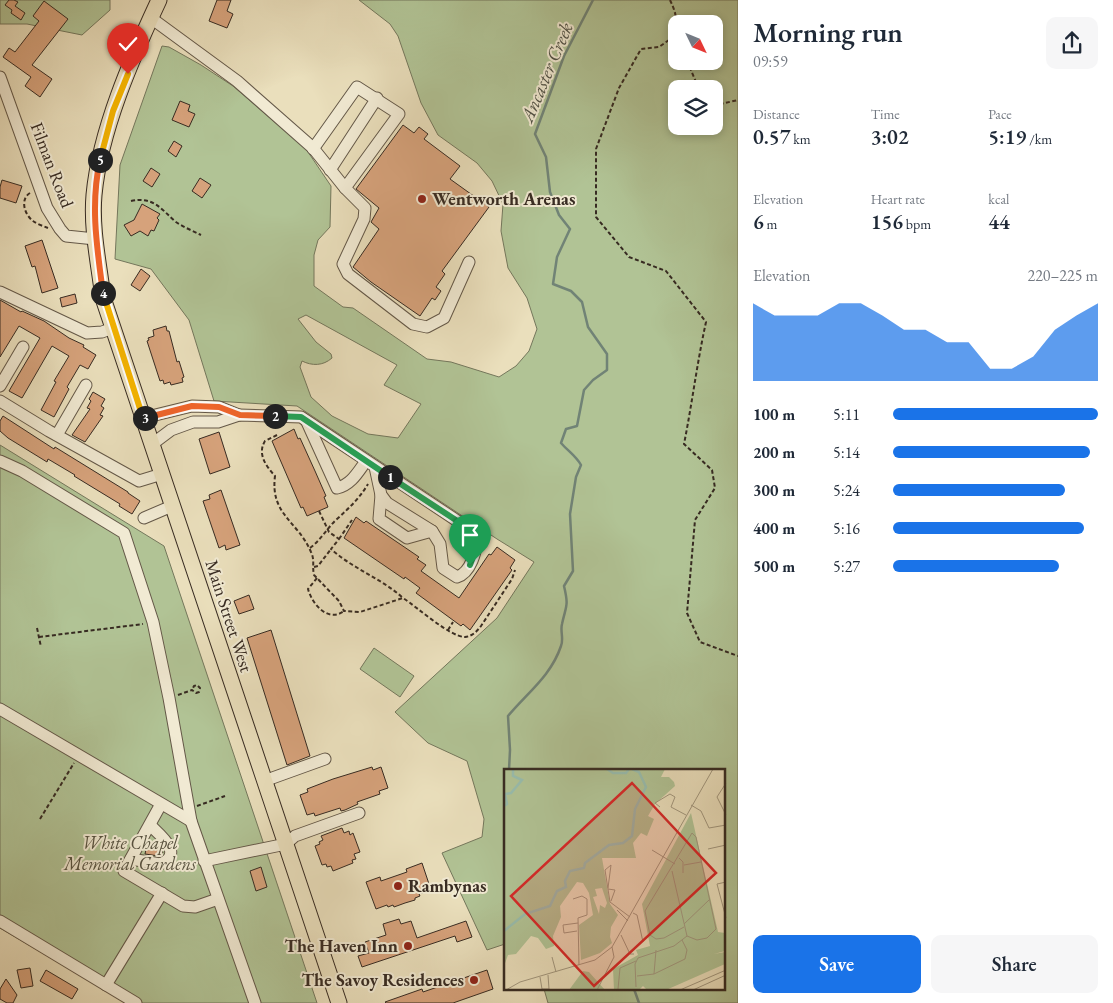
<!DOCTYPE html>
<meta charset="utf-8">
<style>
:root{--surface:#fff;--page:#f6f6f7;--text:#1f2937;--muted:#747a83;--accent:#1a73e8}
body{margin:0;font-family:"EB Garamond",serif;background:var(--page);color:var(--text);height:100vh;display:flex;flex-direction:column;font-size:19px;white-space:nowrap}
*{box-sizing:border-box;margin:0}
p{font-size:16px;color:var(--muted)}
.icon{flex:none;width:28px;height:28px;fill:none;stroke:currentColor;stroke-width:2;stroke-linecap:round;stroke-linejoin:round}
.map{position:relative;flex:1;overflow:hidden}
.details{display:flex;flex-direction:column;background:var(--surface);width:375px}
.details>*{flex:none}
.needle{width:32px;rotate:133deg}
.buttons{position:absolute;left:668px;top:15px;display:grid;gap:10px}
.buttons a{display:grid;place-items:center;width:55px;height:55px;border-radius:10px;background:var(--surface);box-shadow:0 2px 8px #0003;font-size:25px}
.pin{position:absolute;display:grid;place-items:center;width:42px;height:42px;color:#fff;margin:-51px -21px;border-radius:50% 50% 50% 0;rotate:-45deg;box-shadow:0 0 5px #0007}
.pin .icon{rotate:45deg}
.km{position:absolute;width:25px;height:25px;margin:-12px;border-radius:50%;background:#222;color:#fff;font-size:14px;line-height:25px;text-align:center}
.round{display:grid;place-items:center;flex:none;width:52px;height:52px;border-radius:10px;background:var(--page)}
.headline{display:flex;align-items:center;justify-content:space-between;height:85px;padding:0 15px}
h1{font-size:28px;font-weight:600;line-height:38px}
.figures{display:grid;grid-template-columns:repeat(3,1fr);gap:8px;height:85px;padding:5px 15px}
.figures div{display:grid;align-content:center}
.figures b{font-size:21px;font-weight:600}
.figures small{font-size:14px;font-weight:400}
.figures p{font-size:14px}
.chart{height:140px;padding:10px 15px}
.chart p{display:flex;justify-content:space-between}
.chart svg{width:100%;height:90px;margin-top:5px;fill:var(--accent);opacity:.7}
.cta{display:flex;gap:10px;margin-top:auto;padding:10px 15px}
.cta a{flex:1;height:58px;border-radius:10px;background:var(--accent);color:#fff;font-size:20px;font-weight:600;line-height:58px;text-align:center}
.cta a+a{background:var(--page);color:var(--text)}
ul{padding:0 15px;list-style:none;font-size:16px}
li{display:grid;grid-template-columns:80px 60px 1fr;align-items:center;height:38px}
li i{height:12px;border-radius:6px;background:var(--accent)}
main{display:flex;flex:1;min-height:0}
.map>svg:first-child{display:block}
</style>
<main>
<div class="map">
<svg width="738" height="1003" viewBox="0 0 738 1003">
<rect width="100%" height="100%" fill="#eadfbc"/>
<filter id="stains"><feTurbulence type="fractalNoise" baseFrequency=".004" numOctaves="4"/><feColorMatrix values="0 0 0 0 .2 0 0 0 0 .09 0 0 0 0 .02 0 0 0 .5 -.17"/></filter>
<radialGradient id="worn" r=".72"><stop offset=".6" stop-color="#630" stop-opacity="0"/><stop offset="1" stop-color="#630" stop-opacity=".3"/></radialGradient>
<g fill="#b1c395" stroke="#74775c" fill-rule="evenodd">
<path d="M0 0H110V10L82 35 27 24H0Z"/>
<path d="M359 0H738V1003H548L544 989H724V770H506L505 944 487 950 442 853 482 837 484 819 467 761 428 743 395 712 497 618 534 562 497 539 297 406 214 401 189 320 151 269 115 259 120 165 162 46 169 47 201 65 233 86 306 149 331 186 330 227 318 240 314 255V286L343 307 353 308 427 359 451 362 499 377 516 366 529 351 537 329 527 298 508 268 501 231 503 204 492 181 477 163 438 135 421 103 398 36 390 24ZM676 24H714V61H676ZM676 89H714V126H676ZM306 315 397 365 384 385 421 404 398 438 368 434 332 416 311 397 300 367 302 361C312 366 323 366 332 358L331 354 316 342 298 319Z"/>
<path d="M0 445 164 546 317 1003H127L0 928Z"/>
<path d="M374 648 414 676 400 697 360 669Z"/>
</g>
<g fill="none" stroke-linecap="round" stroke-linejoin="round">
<g stroke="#718376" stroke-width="2.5">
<path d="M509 770 510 750 508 716C527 693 551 676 561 646 564 639 560 631 562 624 566 605 569 607 564 586L573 571 570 514 576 477 581 465C576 456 568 451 561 443L566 429 577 426 584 390 593 380 607 370V354L588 327 582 302 571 291 553 284 557 257 570 229 559 215 550 192 546 157 535 134 564 56 593 0"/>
<path d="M506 785V788"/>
<path d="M634 989 639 1003"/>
</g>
</g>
<g fill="#d6a27b" stroke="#372b22">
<path d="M9 0H14L18 2 15 6 25 13 21 20 11 13 12 10 5 5Z"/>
<path d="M217 0H231L227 11 233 14 227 28 209 21Z"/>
<path d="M44 1 68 19 32 65 52 79 40 97 25 86 31 77 3 57 9 48 15 52 39 21 33 16Z"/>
<path d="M180 101 190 105 188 111 195 114 189 127 172 120Z"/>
<path d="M403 125 414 133 419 127 428 134 424 139 460 166 450 179 489 207 442 271 445 274 436 287 441 291 435 300 432 298 420 316 371 282 353 267 379 229 371 222 379 208 356 189Z"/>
<path d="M174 141 182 146 176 157 168 151Z"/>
<path d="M151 168 160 174 152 187 143 181Z"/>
<path d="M200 178 211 185 202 198 192 191Z"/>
<path d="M2 180 22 186 16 203 0 198V187Z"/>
<path d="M142 204 160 214 157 218 159 220 154 231 151 230 148 236 140 231 131 236 124 225 134 220Z"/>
<path d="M42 240 58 288 42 293 35 266 32 267 25 246Z"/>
<path d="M141 269 150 276 140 291 131 285Z"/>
<path d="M75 294 77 303 62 307 60 298Z"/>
<path d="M0 300 21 312 22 311 44 321 69 338 84 345 83 347 96 355 88 369 80 365 67 387 69 389 54 417 41 410 56 382 54 381 69 356 52 346 22 398 9 391 40 338 19 326 0 357Z"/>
<path d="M166 326 167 331H169L177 362 179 361 184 377 182 378 183 382 171 385 170 382 164 384 163 380 160 381 147 341 149 340 148 338 154 336 153 330Z"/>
<path d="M93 392 105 399 101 406 104 408 100 415 103 416 85 442 72 435 90 409 87 408 91 401 89 399Z"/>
<path d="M3 416 54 449 55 447 128 492V493L140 501 132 514 119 506 120 504 74 476 75 475 48 459 47 462 8 438 0 431V421Z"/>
<path d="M294 429 298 439 300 438 315 471 326 496 324 497 328 507 307 516 303 507 301 508 272 441Z"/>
<path d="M219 432 230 467 210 474 199 439Z"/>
<path d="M221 490 240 545 226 550 225 545 219 548 203 501 210 499 209 495Z"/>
<path d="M356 517 364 523 366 521 419 557 417 559 426 565 421 571 459 598 489 554 491 555 497 547 515 560 510 568 512 570 470 630 463 624 461 626 416 593 420 588 405 577 404 579 344 538Z"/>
<path d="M249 595 254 609 239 614 234 601Z"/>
<path d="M271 630 310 756 287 765 247 638Z"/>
<path d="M372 767 373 770 381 767 388 788 379 791 380 794 357 802 358 804 345 810 341 811 340 808 315 816 314 813 307 815 300 795 308 792 307 789 333 779Z"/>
<path d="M342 828 344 833 349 831 350 835 353 833 360 852 354 854 356 859 352 860 353 863 333 871 331 866 327 867 326 864 322 865 315 846 320 844 319 842 323 840 321 836Z"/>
<path d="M147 845 160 846 163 853 159 856 145 854Z"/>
<path d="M422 863 431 890 419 894 420 896 415 898V900L405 903 394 907 393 905 388 907 387 905 376 909 366 882 380 877 381 881 407 872 406 869Z"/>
<path d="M261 867 267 887 256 891 250 871Z"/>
<path d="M399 919 401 924 411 921 417 938 466 921 472 937 457 942 455 936 362 967 358 956 369 953 365 942 386 935 383 924Z"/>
<path d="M30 968 33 986 21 988 17 970Z"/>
<path d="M46 970 78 989 72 999 40 981Z"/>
<path d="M487 970 493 989 453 1003H386L385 1002 422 989 423 992Z"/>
<path d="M6 979 17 995 13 1003H7L0 999V989Z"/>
</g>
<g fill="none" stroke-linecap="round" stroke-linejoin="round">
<defs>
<g id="minor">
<path d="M151 18 237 81 313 148 345 188 365 208 364 219 343 264 348 274 413 324 427 327 444 318 469 262"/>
<path d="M0 77 47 208 60 229 66 236 95 239"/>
<path d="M313 149 357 87 399 114 345 188"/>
<path d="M330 170 377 98"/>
<path d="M0 292 87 333 102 332 113 328"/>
<path d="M0 386 23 347"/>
<path d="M0 401 49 431 139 481 162 474"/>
<path d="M143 418 192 406 219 407 239 415"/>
<path d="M307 422 337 488C351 485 358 472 366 461"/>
<path d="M57 435 86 385"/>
<path d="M151 445 171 430 193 422H218L239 415 301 417 468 528C471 531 474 534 475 538 478 551 470 573 457 577L443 568 440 544 432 531 387 503 381 495 375 467"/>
<path d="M0 461 22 471 124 533 153 622 169 698 191 821 255 1003"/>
<path d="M381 495 379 519 407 538 432 531"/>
<path d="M144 518 172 506"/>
<path d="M0 709 191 821"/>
<path d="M264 781 325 759"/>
<path d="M161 804 124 871 183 906 195 907 218 899"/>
<path d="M131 859 160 864C185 854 160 835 150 825"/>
<path d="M204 861 286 844 295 836 359 813"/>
<path d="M0 921 136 1003"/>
<path d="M106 985 162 893"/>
</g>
<path id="major" d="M159 0C132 58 100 130 94 195 91 229 99 264 103 298L339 1003"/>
</defs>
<use href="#minor" stroke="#645848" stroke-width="13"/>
<use href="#major" stroke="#372b22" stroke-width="17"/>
<g stroke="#372b22" stroke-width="2" stroke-dasharray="4 2.5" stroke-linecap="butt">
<path d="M670 0C678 17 678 23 669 40L676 47"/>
<path d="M669 40 659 47 641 49 619 88 596 149V217L629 257 666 271 706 322C697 363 692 404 684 444L712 470 715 488 695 520 687 613 700 642 738 656"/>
<path d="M687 61 699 89"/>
<path d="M714 103 716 105 738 100"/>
<path d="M30 193C20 199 24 214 33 221 37 224 43 226 48 228"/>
<path d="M131 201C153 196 161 209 176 222 183 227 193 231 201 235"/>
<path d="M277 435 265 441C257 454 266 466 275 476 270 515 298 521 311 552 315 560 312 567 314 575L339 601 344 611 360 612 403 598C417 607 450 637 465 637 473 636 477 631 481 626L512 579 515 570"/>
<path d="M319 511 329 532 339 539 331 549C353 569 381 578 403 598"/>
<path d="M339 539 352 520"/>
<path d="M310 548C321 540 327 528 337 519 350 507 359 499 368 484"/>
<path d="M314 567 318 566 331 549"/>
<path d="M317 578 308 589C312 604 328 623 344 611"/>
<path d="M37 628 41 647"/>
<path d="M448 630 453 622"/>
<path d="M39 637 143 624"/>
<path d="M178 695 192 690 196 693 199 692 200 688 197 685 194 686 192 690"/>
<path d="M197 806 225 796"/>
<path d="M40 819 74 763"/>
</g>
<use href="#minor" stroke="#f1ead3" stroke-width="11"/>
<use href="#major" stroke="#eadfbc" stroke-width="15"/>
</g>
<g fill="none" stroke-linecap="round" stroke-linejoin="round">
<defs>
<path id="split-1" d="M390 477 468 528C479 542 476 550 470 565"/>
<path id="split-2" d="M275 416 301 417 390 477"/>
<path id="split-3" d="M145 418 192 406 219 407 240 415 275 416"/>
<path id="split-4" d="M103 293 143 418H145"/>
<path id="split-5" d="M100 160C90 205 97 248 103 293"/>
<path id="split-6" d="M100 160 113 111 128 74"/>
</defs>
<use href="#split-1" stroke="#fff" stroke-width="10"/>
<use href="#split-2" stroke="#fff" stroke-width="10"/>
<use href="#split-3" stroke="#fff" stroke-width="10"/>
<use href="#split-4" stroke="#fff" stroke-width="10"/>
<use href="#split-5" stroke="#fff" stroke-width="10"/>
<use href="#split-6" stroke="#fff" stroke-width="10"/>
<use href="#split-1" stroke="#22a559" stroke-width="6"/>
<use href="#split-2" stroke="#22a559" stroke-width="6"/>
<use href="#split-3" stroke="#f0652b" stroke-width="6"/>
<use href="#split-4" stroke="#f5b400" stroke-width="6"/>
<use href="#split-5" stroke="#f0652b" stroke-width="6"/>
<use href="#split-6" stroke="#f5b400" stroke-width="6"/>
</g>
<g fill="#8f2418" stroke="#f1ead3" stroke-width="2">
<circle cx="422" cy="199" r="5"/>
<circle cx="398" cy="886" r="5"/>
<circle cx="408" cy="946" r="5"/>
<circle cx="474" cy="980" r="5"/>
</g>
<g text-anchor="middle" stroke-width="4" stroke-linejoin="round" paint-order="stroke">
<g font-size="18" fill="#372b22" stroke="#f1ead3">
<text transform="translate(52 165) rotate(69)" y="6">Filman Road</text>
<text transform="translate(229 616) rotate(72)" y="6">Main Street West</text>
</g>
<g font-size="18" font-weight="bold" fill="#372b22" stroke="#f1ead3" text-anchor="start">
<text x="432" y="205">Wentworth Arenas</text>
<text x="408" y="892">Rambynas</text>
<text x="398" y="952" text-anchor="end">The Haven Inn</text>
<text x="464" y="986" text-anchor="end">The Savoy Residences</text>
</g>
<g font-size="18" font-style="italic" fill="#56513f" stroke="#f1ead3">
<text x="130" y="849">White Chapel<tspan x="130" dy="21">Memorial Gardens</tspan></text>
</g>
<g font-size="19" font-style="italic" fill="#4f5045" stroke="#f1ead3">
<text transform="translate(546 72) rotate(-67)" y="7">Ancaster Creek</text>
</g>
</g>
<g transform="translate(504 769)">
<rect width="221" height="221" fill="#eadfbc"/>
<path d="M0 0H161L157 8H165L170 13 171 17 151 35 144 47 150 50 143 67 137 64 129 74 132 89H98L106 135 114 146 107 158 106 168 108 174 96 184 77 191 75 156 89 146 85 124 79 114 73 113 56 137 57 148 49 167 50 177 42 180 34 169 27 167 12 185 4 186 0 197ZM98 119 103 134 101 139 96 136 95 145 89 128 93 127 91 120ZM187 44 214 163 221 164V182L210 185 221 183V195L162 221H143L139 217 135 221H110L109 200 134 186 132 181 146 177 138 135ZM79 202 85 203 101 221H65Z" fill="#b1c395" fill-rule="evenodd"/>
<path fill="none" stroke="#98bdae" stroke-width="2.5" d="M103 0 109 4H122L125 0M0 37 3 35 1 25 7 24 18 11 9 7V0M0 162 21 145 46 137 53 122 62 118 61 112 66 102 80 99 81 94 105 76 119 74 128 67 131 40 142 18 135 3 128 0"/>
<path fill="none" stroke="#a2977e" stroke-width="1" d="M222 14 213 28 222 46M187 36 197 42 205 59 222 56M156 38 151 34 166 25 171 28 167 38 182 46M204 80 222 76M148 81 171 95M175 89 179 93V104M180 96 197 93M222 113 213 115 222 149M104 119 107 96 101 101 106 133 126 148M104 120 111 121 107 132M69 130 78 127 83 130V146L74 149 75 196M113 141 124 152M129 144 133 146 139 173M180 155 205 131M180 158 160 169 152 170 146 166 141 142 188 64 192 68 212 160 203 169 193 171 183 167M73 162 60 164 59 156 74 154M117 166 126 185H130M48 188 52 203M150 205 152 181M133 207 150 205 181 190 183 181 178 171M36 208 38 220H45L44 206M132 218 131 195 134 189 170 177 183 167 168 102M114 220 116 199 132 192M2 221 16 213 91 191 108 178 209 0M93 221 110 188 108 178M176 221 222 201M189 221 222 206"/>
<path fill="#d62828" fill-opacity="0.15" stroke="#d62828" stroke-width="2.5" d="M128 14 212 104 90 217 7 127Z"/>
<rect width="221" height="221" fill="none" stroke="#372b22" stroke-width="2.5"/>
</g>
<rect width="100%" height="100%" filter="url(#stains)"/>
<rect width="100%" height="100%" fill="url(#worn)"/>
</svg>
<div class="buttons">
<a><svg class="needle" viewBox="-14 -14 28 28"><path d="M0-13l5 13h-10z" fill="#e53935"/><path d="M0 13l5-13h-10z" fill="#747a83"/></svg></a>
<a><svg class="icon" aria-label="layers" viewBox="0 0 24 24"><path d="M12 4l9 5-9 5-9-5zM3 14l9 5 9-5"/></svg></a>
</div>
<div class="pin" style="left:470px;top:565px;background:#1e9e55"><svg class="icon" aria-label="arrive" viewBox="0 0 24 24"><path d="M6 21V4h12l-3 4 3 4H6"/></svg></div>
<div class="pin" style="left:128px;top:74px;background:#d93025"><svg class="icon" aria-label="check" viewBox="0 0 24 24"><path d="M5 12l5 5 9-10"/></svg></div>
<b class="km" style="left:390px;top:477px">1</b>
<b class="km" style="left:275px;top:416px">2</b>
<b class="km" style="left:145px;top:418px">3</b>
<b class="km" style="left:103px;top:293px">4</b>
<b class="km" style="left:100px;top:160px">5</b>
</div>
<section class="details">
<div class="headline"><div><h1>Morning run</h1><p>09:59</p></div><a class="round"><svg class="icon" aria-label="share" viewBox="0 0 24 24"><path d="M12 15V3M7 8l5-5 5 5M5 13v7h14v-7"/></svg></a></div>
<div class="figures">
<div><p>Distance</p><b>0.57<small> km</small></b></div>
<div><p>Time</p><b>3:02</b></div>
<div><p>Pace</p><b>5:19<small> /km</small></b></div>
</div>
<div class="figures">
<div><p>Elevation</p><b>6<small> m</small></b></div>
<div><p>Heart rate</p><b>156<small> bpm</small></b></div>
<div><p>kcal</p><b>44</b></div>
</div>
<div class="chart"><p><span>Elevation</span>220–225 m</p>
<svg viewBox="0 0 160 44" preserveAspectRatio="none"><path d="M0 44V6L10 12L20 12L30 12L40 6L50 6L60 12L70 19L80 19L90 25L100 25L110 38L120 38L130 32L140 19L150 12L160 6V44z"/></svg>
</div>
<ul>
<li><b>100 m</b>5:11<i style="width:100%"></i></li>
<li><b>200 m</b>5:14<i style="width:96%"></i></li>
<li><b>300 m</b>5:24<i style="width:84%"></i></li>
<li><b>400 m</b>5:16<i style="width:93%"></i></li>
<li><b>500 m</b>5:27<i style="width:81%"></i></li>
</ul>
<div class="cta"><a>Save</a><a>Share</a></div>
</section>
</main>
